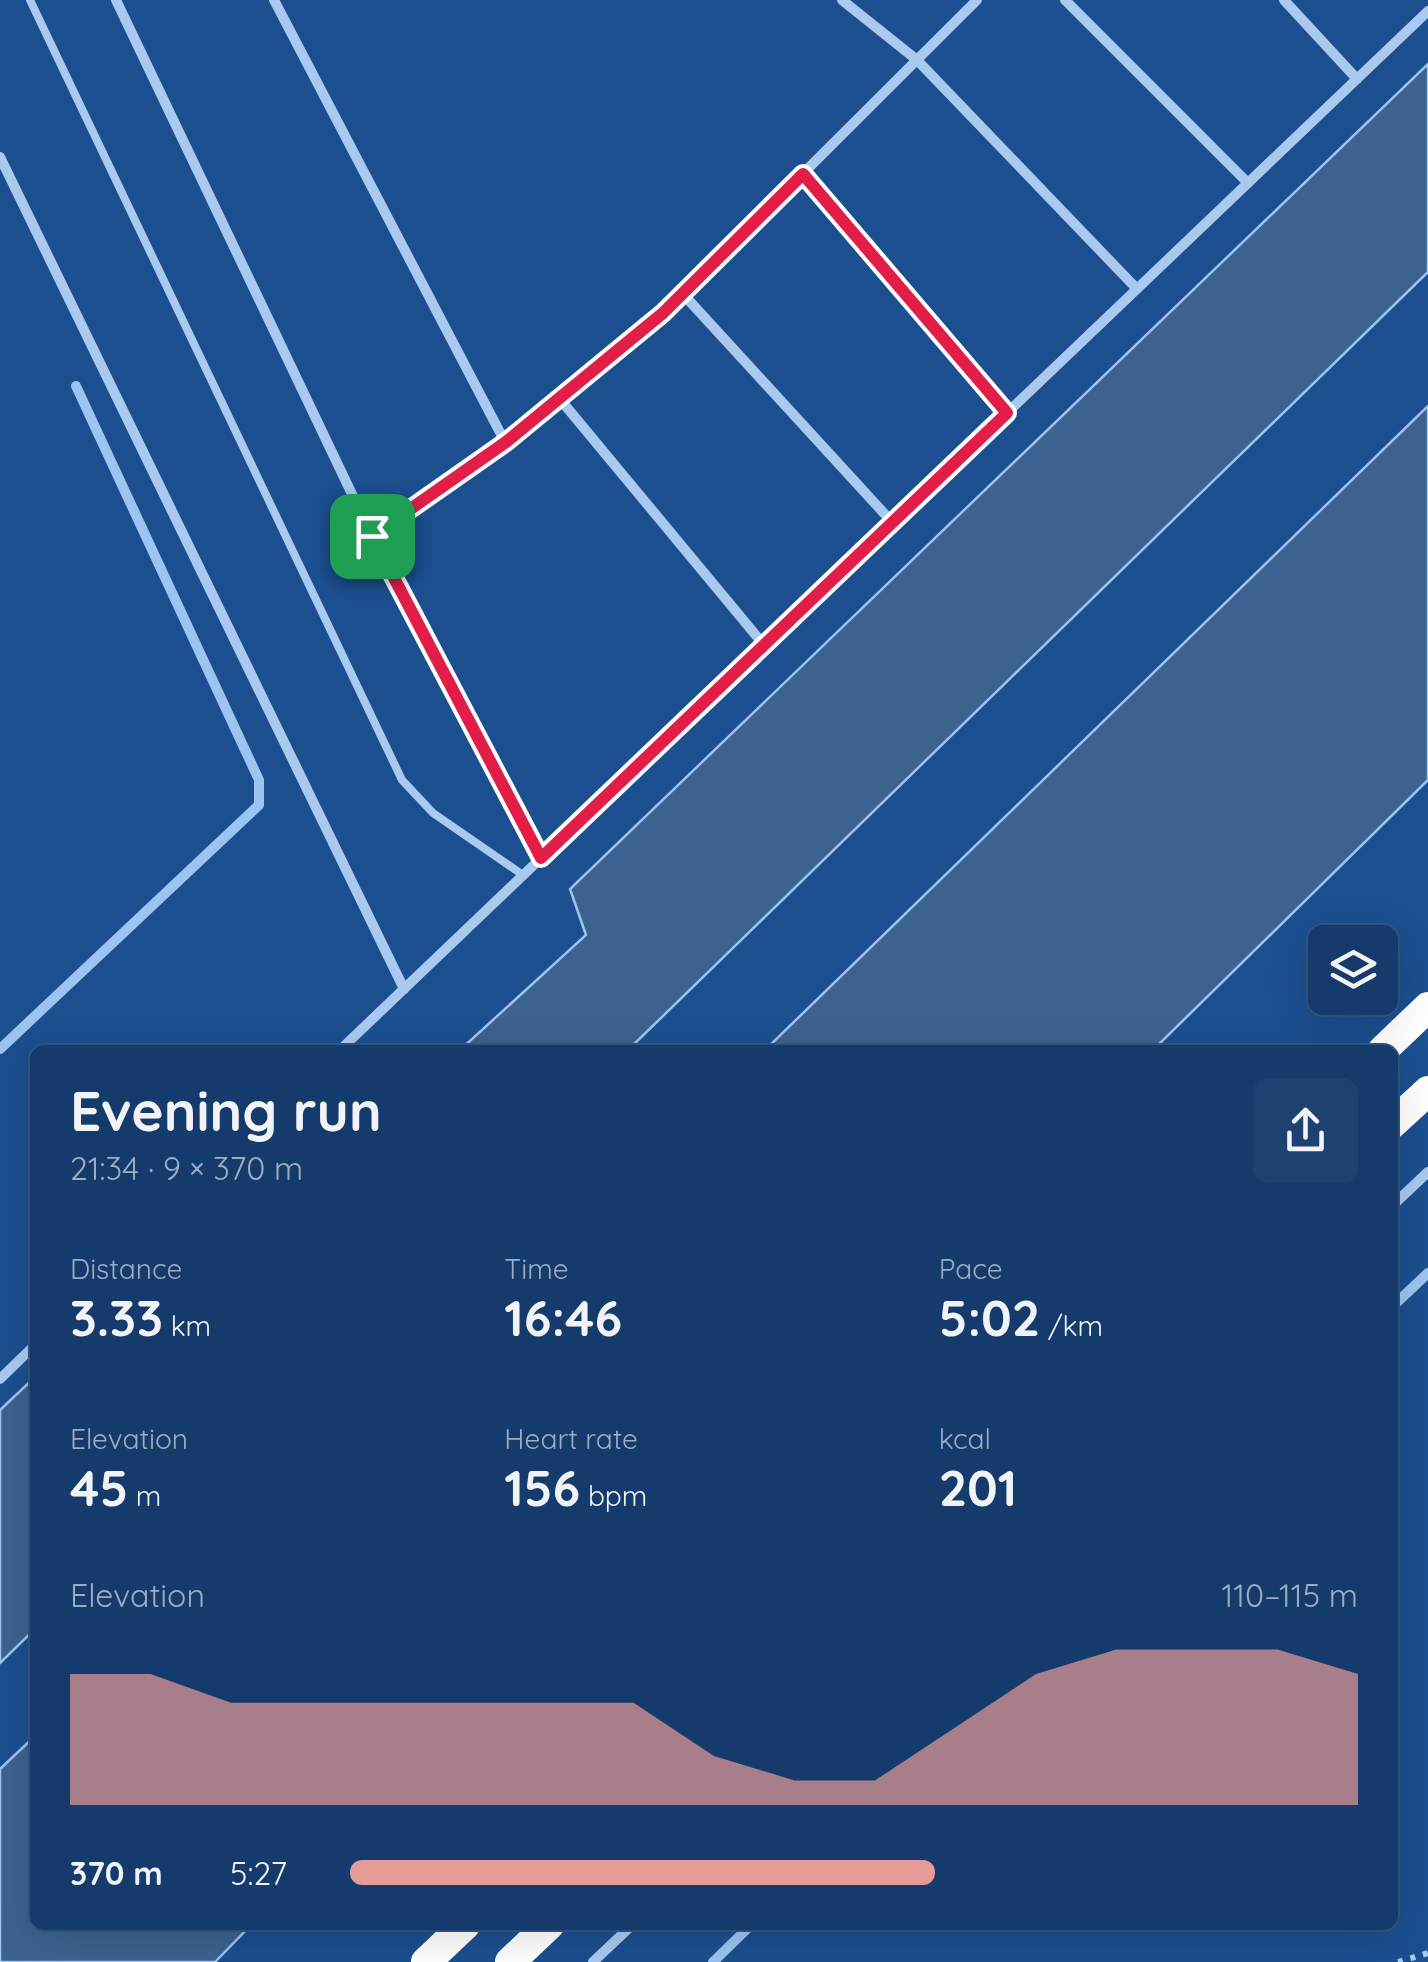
<!DOCTYPE html>
<meta charset="utf-8">
<style>
:root{--surface:#143b6b;--page:#1d4271;--text:#f1f3f6;--muted:#9dadc1;--line:#33557e;--accent:#e69b98}
body{margin:0;font-family:Quicksand,sans-serif;background:var(--page);color:var(--text);height:100vh;display:flex;flex-direction:column;font-size:38px;white-space:nowrap}
*{box-sizing:border-box;margin:0}
p{font-size:32px;color:var(--muted)}
.icon{flex:none;width:55px;height:55px;fill:none;stroke:currentColor;stroke-width:2;stroke-linecap:round;stroke-linejoin:round}
.map{position:relative;flex:1;overflow:hidden}
.drawer{position:absolute;left:30px;top:1045px;width:1368px;height:885px;display:flex;flex-direction:column;background:var(--surface);border-radius:15px;box-shadow:0 10px 40px #0002,0 0 0 2px var(--line)}
.drawer>*{flex:none}
.controls{position:absolute;left:1308px;top:925px;display:grid;gap:20px}
.controls a{display:grid;place-items:center;width:90px;height:90px;border-radius:15px;background:var(--surface);box-shadow:0 10px 40px #0002,0 0 0 2px var(--line);font-size:50px}
.pin{position:absolute;display:grid;place-items:center;width:85px;height:85px;color:#fff;margin:-42px;border-radius:20px;box-shadow:0 5px 15px #0006}
.round{display:grid;place-items:center;flex:none;width:105px;height:105px;border-radius:15px;background:var(--page)}
.head{display:flex;align-items:center;justify-content:space-between;height:170px;padding:0 40px}
h1{font-size:55px;font-weight:700;line-height:75px}
.metrics{display:grid;grid-template-columns:repeat(3,1fr);gap:15px;height:170px;padding:10px 40px}
.metrics div{display:grid;align-content:center}
.metrics b{font-size:50px;font-weight:700}
.metrics small{font-size:28px;font-weight:400}
.metrics p{font-size:28px}
.chart{height:280px;padding:20px 40px}
.chart p{display:flex;justify-content:space-between}
.chart svg{width:100%;height:180px;margin-top:10px;fill:var(--accent);opacity:.7}
ul{padding:0 40px;list-style:none;font-size:32px}
li{display:grid;grid-template-columns:160px 120px 1fr;align-items:center;height:75px}
li i{height:25px;border-radius:12px;background:var(--accent)}
.map>svg:first-child{display:block}
</style>
<div class="map">
<svg width="1428" height="1962" viewBox="0 0 1428 1962">
<rect width="100%" height="100%" fill="#1b4f8f"/>
<g fill="#3c6290" stroke="#9cc4f0" stroke-width="2.5">
<path d="M1428 64V272L628 1050H460L586 935 570 889Z"/>
<path d="M1428 406V780L1153 1050H765Z"/>
<path d="M35 1377V1629L0 1663V1410Z"/>
<path d="M35 1736V1925H251L215 1962H0V1769Z"/>
</g>
<g fill="none" stroke-linecap="round" stroke-linejoin="round">
<g stroke="#9cc4f0" stroke-width="10">
<path d="M0 1049 259 805V780L76 386"/>
<path d="M1392 1307 1428 1273"/>
<path d="M713 1962 751 1925"/>
</g>
<path stroke="#a9c9ee" stroke-width="6" stroke-dasharray="5 8" stroke-linecap="butt" d="M1398 1962 1428 1953"/>
<path stroke="#a9c9ee" stroke-width="8" d="M30 0 402 780 433 813 523 875"/>
<g stroke="#a9c9ee" stroke-width="10">
<path d="M116 0 372 536 541 858"/>
<path d="M274 0 505 442"/>
<path d="M842 0 917 60 1137 289"/>
<path d="M1065 0 1248 183"/>
<path d="M1284 0 1357 79"/>
<path d="M0 157 404 989"/>
<path d="M803 174 1007 413"/>
<path d="M683 294 892 522"/>
<path d="M559 398 764 645"/>
<path d="M372 536 505 442 663 313 977 0"/>
<path d="M340 1050 1428 11"/>
<path d="M1392 1206 1428 1172"/>
<path d="M0 1379 35 1345"/>
<path d="M593 1962 632 1925"/>
</g>
<g stroke="#fff" stroke-width="30">
<path d="M1383 1050 1428 1007"/>
<path d="M1392 1124 1428 1091"/>
<path d="M426 1962 465 1925"/>
<path d="M510 1962 549 1925"/>
</g>
</g>
<g fill="none" stroke-linecap="round" stroke-linejoin="round">
<defs>
<path id="route" d="M803 174 1007 413 541 858 372 536 506 442 663 313Z"/>
</defs>
<use href="#route" stroke="#fff" stroke-width="20"/>
<use href="#route" stroke="#e11d48" stroke-width="12"/>
</g>
</svg>
<div class="controls">
<a><svg class="icon" aria-label="layers" viewBox="0 0 24 24"><path d="M12 4l9 5-9 5-9-5zM3 14l9 5 9-5"/></svg></a>
</div>
<div class="pin" style="left:372px;top:536px;background:#1e9e55"><svg class="icon" aria-label="arrive" viewBox="0 0 24 24"><path d="M6 21V4h12l-3 4 3 4H6"/></svg></div>
<section class="drawer">
<div class="head"><div><h1>Evening run</h1><p>21:34 · 9 × 370 m</p></div><a class="round"><svg class="icon" aria-label="share" viewBox="0 0 24 24"><path d="M12 15V3M7 8l5-5 5 5M5 13v7h14v-7"/></svg></a></div>
<div class="metrics">
<div><p>Distance</p><b>3.33<small> km</small></b></div>
<div><p>Time</p><b>16:46</b></div>
<div><p>Pace</p><b>5:02<small> /km</small></b></div>
</div>
<div class="metrics">
<div><p>Elevation</p><b>45<small> m</small></b></div>
<div><p>Heart rate</p><b>156<small> bpm</small></b></div>
<div><p>kcal</p><b>201</b></div>
</div>
<div class="chart"><p><span>Elevation</span>110–115 m</p>
<svg viewBox="0 0 160 44" preserveAspectRatio="none"><path d="M0 44V12L10 12L20 19L30 19L40 19L50 19L60 19L70 19L80 32L90 38L100 38L110 25L120 12L130 6L140 6L150 6L160 12V44z"/></svg>
</div>
<ul>
<li><b>370 m</b>5:27<i style="width:58%"></i></li>
</ul>
</section>
</div>
